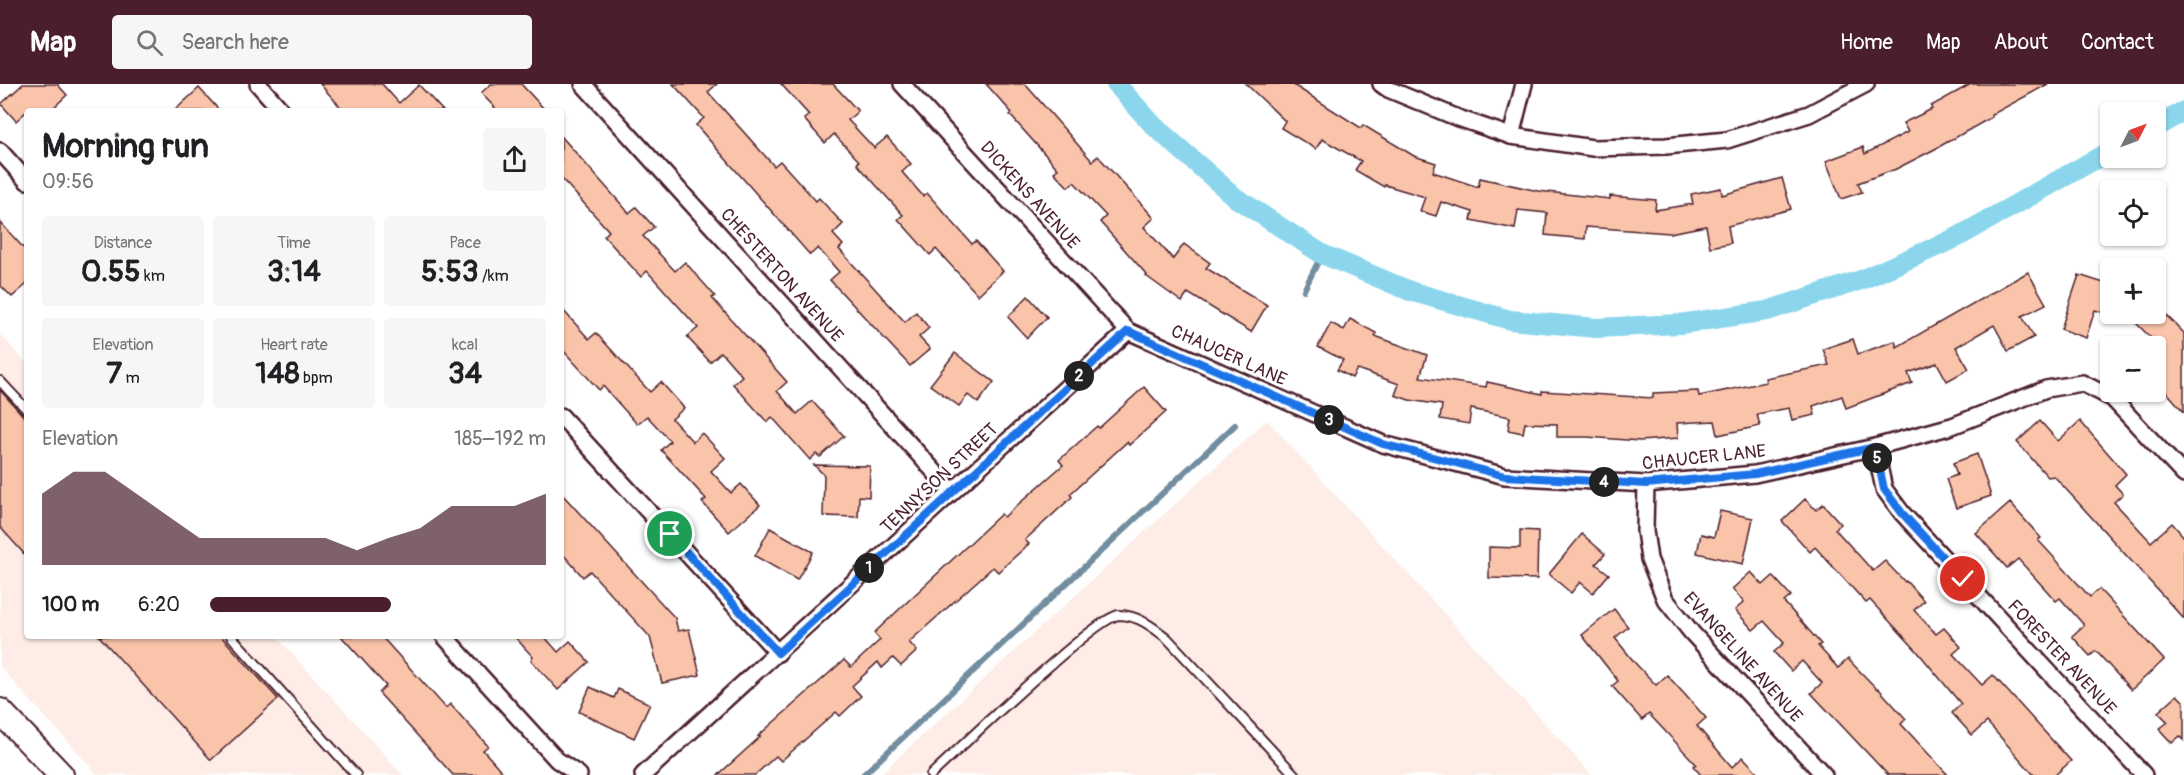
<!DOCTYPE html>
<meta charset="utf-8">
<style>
:root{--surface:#fff;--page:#f6f6f6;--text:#202124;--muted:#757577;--accent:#4a1f2b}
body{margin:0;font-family:Pangolin,sans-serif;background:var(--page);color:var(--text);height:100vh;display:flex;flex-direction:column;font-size:22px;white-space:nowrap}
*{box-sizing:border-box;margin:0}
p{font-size:20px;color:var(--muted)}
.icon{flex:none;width:33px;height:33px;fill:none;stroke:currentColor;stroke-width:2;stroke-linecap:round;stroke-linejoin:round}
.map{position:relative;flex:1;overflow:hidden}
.panel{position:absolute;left:24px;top:24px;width:540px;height:531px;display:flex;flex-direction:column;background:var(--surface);border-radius:6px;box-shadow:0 2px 4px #0004}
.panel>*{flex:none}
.needle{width:39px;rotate:48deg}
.fabs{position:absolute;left:2100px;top:18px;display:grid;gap:12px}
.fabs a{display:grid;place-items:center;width:66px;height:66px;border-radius:6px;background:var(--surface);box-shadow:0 2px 4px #0004;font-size:30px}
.pin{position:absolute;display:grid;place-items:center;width:51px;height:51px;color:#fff;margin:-26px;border:3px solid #fff;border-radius:50%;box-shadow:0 2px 6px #0007}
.km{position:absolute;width:30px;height:30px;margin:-15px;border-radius:50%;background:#222;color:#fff;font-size:16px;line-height:30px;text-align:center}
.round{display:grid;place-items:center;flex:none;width:63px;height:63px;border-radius:6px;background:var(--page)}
.head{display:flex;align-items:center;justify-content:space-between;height:102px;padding:0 18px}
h1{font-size:33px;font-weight:700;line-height:45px}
.figures{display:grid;grid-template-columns:repeat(3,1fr);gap:9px;height:102px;padding:6px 18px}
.figures div{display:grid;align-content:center;border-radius:6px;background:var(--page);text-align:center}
.figures b{font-size:30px;font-weight:700}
.figures small{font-size:16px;font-weight:400}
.figures p{font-size:16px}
.chart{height:168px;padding:12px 18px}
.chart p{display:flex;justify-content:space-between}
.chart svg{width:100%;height:108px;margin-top:6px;fill:var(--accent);opacity:.7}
ul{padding:0 18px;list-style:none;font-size:20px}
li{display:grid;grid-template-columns:96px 72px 1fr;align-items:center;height:45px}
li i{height:15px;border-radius:8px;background:var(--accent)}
header{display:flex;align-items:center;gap:36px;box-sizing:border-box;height:84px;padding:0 30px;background:var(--accent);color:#fff}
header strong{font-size:28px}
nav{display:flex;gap:33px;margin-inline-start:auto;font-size:21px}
.search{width:420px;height:54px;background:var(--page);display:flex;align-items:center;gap:15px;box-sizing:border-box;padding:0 21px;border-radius:6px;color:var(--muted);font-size:22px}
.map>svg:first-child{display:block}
</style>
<header>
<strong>Map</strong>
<div class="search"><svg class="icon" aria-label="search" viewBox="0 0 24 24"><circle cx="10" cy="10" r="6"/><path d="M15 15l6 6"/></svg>Search here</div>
<nav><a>Home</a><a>Map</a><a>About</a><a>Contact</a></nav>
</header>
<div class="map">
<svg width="2184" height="691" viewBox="0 0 2184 691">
<rect width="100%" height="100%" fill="#fff"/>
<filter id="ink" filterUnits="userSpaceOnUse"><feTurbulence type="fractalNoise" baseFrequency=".0167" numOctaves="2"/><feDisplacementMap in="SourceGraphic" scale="12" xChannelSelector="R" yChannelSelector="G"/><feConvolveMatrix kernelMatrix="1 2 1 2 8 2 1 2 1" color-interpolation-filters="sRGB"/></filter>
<g filter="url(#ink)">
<g fill="#fdede6">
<path d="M0 250 27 280V552H276L403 691H98L0 583Z"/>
<path d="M1267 336 1592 691H879Z"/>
</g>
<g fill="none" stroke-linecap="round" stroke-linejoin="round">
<g stroke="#718d9f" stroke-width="6">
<path d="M1304 206 1322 170"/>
<path d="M863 691 1235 341"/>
</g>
<g stroke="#8bd6ec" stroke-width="20">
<path d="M1116 0 1154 42 1236 114 1322 170 1410 207 1510 236 1596 244 1680 240 1767 227 1861 196 1956 154 2110 67"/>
<path d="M2156 43 2184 27"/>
</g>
</g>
<g fill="#f9c4aa" stroke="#4a1f2b" stroke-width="1.5">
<path d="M23 0H57L67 11 50 27H27L16 37 1 20Z"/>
<path d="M320 0H382L399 19 419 1 443 27H344Z"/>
<path d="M491 0H521L546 27H498L481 9Z"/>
<path d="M673 0H717L708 8 774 82 780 77 816 117 819 114 843 140 833 150 843 161 839 165 905 238 916 228 929 244 919 253 930 265 910 282 830 196 839 188 818 164 810 171 696 41 704 34Z"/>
<path d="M781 0H833L858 27 848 36 874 64 887 53 911 80 902 88 923 112 927 109 972 160 976 157 1003 187 978 211 936 165 930 171 898 135 903 131 857 80 859 77 834 50 825 59 804 35 809 31Z"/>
<path d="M986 0H1025L1092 77 1098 72 1154 134 1144 143 1173 175 1184 160 1210 179 1206 184 1267 221 1251 248 1188 209 1182 218 1146 192 1147 191 1100 138 1106 132 1074 98 1068 103 1054 88 1058 85 1010 31 1012 29Z"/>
<path d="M1246 0H1292L1361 44 1363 41 1414 72 1436 79 1433 88 1478 103 1480 94 1538 107 1610 115V112L1656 116 1655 126 1693 120 1691 110 1721 104 1722 111 1782 94 1791 125 1728 142 1731 159 1710 163 1706 142 1670 149 1586 143 1585 155 1545 151 1547 129 1518 126 1515 145 1471 136 1473 128 1441 118 1436 132 1420 127 1425 113 1385 101 1384 103 1355 86 1361 77 1322 55 1316 65 1281 44 1285 37Z"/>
<path d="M1971 0H2048L1991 31 1992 33 1935 65 1896 85 1858 99 1862 108 1841 115 1826 77 1863 63 1865 70 1908 48 1903 39 1932 25 1931 22Z"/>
<path d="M199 4 220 27H174Z"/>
<path d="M561 52 629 129 636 123 654 143 643 152 675 187 685 178 715 212 712 214 787 298 777 307 797 330 812 317 844 352 820 373 816 370 810 376 772 333 767 338 733 300 742 292 721 268 710 278 687 253 698 244 647 187 641 193 604 152 609 147 561 94Z"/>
<path d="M0 138 27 168V200L12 213 0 201Z"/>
<path d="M2028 188 2046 220 2022 232 2034 253 2008 267 1994 241 1956 263 1969 285 1947 297 1937 279 1908 289 1912 299 1846 324 1842 312 1813 322 1815 331 1792 336 1789 324 1757 330 1760 342 1718 351 1715 337 1677 339 1678 354 1640 357 1587 353H1557V340L1525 339 1523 349 1508 346 1510 333 1471 325 1469 340 1440 335 1442 321 1409 316 1395 311 1399 300 1357 285 1352 294 1337 286 1343 276 1318 263 1331 239 1344 246 1350 235 1376 249 1375 252 1427 271 1420 293 1486 303 1487 298 1542 310V307L1653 314V309L1698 307 1699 312 1766 298 1765 294 1829 281 1823 265 1853 255 1858 270 1895 257 1897 263Z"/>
<path d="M2079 191 2110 201V231L2095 226 2086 254 2061 245Z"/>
<path d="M1028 212 1047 233 1027 254 1008 233Z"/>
<path d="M561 224 589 255 596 249 650 308 661 298 684 324 672 335 693 358 702 349 725 374 711 387 731 409 741 400 760 421 729 448 702 418 706 415 661 366 670 357 647 332 637 340 603 302 599 306 561 264Z"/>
<path d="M2127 230H2165L2184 249V328L2156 296V259Z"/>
<path d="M955 269 994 298 978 319 968 311 959 322 930 301Z"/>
<path d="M1144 303 1166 328 1129 361 1127 358 1070 410 1072 413 1025 456 1029 460 998 488 993 483 909 558 917 567 901 582 893 574 882 584 878 578 852 602 861 612 840 632 836 628 781 677 776 672 755 691H718L760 653 758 652 844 576 851 583 880 556 874 549 1001 430 1004 433 1063 381 1059 376 1097 342 1099 344Z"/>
<path d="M0 306 27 336V473L0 443Z"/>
<path d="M2040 337 2058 357 2080 337 2126 390 2115 401 2123 410 2114 418 2151 458 2172 439 2184 453V535L2054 392 2048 393 2017 358Z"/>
<path d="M1977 370 1991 412 1956 424 1946 395 1957 391 1953 379Z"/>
<path d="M814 381 870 382 869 413 859 412 858 433 823 432 824 391Z"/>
<path d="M561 409 675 534 678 547 689 545 700 591 662 599 650 553 590 487 583 493 561 468Z"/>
<path d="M1805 415 1816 426 1823 420 1841 440 1835 445 1873 487 1885 477 1905 498 1906 497 1924 517 1914 526 1936 550 1944 544 1961 563 1953 570 1982 601 1993 591 2071 677 2055 691H2034L1987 638 1972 651 1952 629 1961 620 1917 567 1870 516 1866 519 1815 463 1810 468 1782 437Z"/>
<path d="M2010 419 2041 454 2038 456 2090 513 2099 505 2164 576 2131 606 2096 567 2090 572 2072 552 2084 541 2060 514 2056 517 2018 475 2007 484 1976 449Z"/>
<path d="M1720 427 1753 434 1743 480 1697 469 1701 450 1714 453Z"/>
<path d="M770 444 813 468 797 496 755 472Z"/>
<path d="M1520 446 1538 447 1537 495 1489 494V463L1520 464Z"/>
<path d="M1582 450 1605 470 1596 480 1609 490 1593 509 1580 498 1571 509 1549 490Z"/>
<path d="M1751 488 1763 501 1773 492 1791 512 1784 518 1821 560 1818 562 1838 584 1848 575 1877 605 1878 604 1906 635 1901 640 1948 691H1888L1811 609 1822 599 1802 577 1791 587 1774 568 1784 559 1764 537 1753 546 1735 526 1744 518 1732 505Z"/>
<path d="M1614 525 1628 543 1615 554 1636 580 1656 601 1667 591 1706 634 1697 642 1732 683 1743 673 1760 691H1701L1693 682 1696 680 1649 630 1642 636 1612 602 1618 597 1582 551Z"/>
<path d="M99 552H221L278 615 211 676Z"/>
<path d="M341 552H381L446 624 450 620 488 662 483 666 505 691H453L379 609 386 602Z"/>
<path d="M514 552H544L558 568 570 557 589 578 558 606 531 576 533 573Z"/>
<path d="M590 603 614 614 618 605 650 620 634 654 579 628Z"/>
<path d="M2177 611 2184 618V656L2180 652 2172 659 2159 645 2168 638 2158 628Z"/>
</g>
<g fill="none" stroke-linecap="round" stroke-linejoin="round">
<defs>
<g id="service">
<path d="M0 297 27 326"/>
<path d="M231 552 356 691"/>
<path d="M931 691C957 667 1095 533 1119 531 1138 531 1153 543 1167 554L1295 691"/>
</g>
<g id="minor">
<path d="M258 0 282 27"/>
<path d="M583 0 952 407"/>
<path d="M902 0 1128 247 1383 360 1505 392 1646 400 1755 390 1875 363 1952 342 2046 305 2082 299 2112 314 2184 391"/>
<path d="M1381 0 1388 5 1458 34 1511 52 1593 64 1666 62 1727 56 1809 30 1866 0"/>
<path d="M1511 52 1524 0"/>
<path d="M0 67 27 97"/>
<path d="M561 332 778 569"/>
<path d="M1875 363 1884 405 1902 429 2144 691"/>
<path d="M1646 400 1645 447 1649 475 1665 515 1692 549 1824 691"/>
<path d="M444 552 557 676 579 691"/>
<path d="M643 691 1128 247"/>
</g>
<path id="primary" d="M0 627 61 691"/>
</defs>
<use href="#service" stroke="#4a1f2b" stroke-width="12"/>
<use href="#minor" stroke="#4a1f2b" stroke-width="20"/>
<use href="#primary" stroke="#4a1f2b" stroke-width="28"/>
<use href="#service" stroke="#fff" stroke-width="8"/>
<use href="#minor" stroke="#fff" stroke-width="15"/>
<use href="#primary" stroke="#fff" stroke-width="24"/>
</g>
</g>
<g fill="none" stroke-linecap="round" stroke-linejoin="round" filter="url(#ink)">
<defs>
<path id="route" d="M670 450 778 569 1128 247 1383 360 1505 392 1646 400 1755 390 1875 363 1884 405 1902 429 1963 495"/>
</defs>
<use href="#route" stroke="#fff" stroke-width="12"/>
<use href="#route" stroke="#1a73e8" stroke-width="8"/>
</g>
<g text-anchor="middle" stroke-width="5" stroke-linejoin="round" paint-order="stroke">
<g font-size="18" fill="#4a1f2b" stroke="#fff">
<text transform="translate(1030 111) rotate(48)" y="6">DICKENS AVENUE</text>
<text transform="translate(782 191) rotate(48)" y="6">CHESTERTON AVENUE</text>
<text transform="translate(1229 271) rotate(24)" y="6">CHAUCER LANE</text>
<text transform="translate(1704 373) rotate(-6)" y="6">CHAUCER LANE</text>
<text transform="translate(939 394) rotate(-43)" y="6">TENNYSON STREET</text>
<text transform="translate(1743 573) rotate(48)" y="6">EVANGELINE AVENUE</text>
<text transform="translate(2062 573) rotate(47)" y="6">FORESTER AVENUE</text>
</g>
</g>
</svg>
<div class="fabs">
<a><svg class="needle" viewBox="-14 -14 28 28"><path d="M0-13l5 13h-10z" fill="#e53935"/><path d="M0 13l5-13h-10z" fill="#757577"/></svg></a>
<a><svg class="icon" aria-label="locate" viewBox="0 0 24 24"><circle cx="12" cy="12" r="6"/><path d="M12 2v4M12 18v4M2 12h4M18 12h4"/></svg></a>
<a>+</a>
<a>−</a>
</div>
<div class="pin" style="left:670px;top:450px;background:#1e9e55"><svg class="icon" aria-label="arrive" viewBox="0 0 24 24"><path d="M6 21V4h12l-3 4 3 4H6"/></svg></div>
<div class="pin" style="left:1963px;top:495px;background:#d93025"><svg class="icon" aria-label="check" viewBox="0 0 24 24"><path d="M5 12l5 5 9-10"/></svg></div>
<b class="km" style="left:869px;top:484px">1</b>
<b class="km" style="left:1079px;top:292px">2</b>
<b class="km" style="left:1329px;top:336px">3</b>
<b class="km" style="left:1604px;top:398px">4</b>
<b class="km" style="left:1877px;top:374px">5</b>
<section class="panel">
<div class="head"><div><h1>Morning run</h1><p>09:56</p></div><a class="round"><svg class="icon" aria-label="share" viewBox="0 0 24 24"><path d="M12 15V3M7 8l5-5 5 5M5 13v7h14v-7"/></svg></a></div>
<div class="figures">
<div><p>Distance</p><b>0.55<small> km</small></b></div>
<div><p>Time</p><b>3:14</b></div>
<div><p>Pace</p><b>5:53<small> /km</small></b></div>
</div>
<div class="figures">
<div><p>Elevation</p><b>7<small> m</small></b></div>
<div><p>Heart rate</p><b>148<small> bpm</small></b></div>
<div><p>kcal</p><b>34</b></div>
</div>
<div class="chart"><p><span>Elevation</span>185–192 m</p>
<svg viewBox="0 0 160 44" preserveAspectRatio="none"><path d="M0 44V15L10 6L20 6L30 15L40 24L50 33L60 33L70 33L80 33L90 33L100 38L110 33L120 29L130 20L140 20L150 20L160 15V44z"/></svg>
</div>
<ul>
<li><b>100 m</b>6:20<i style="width:54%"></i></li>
</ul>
</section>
</div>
